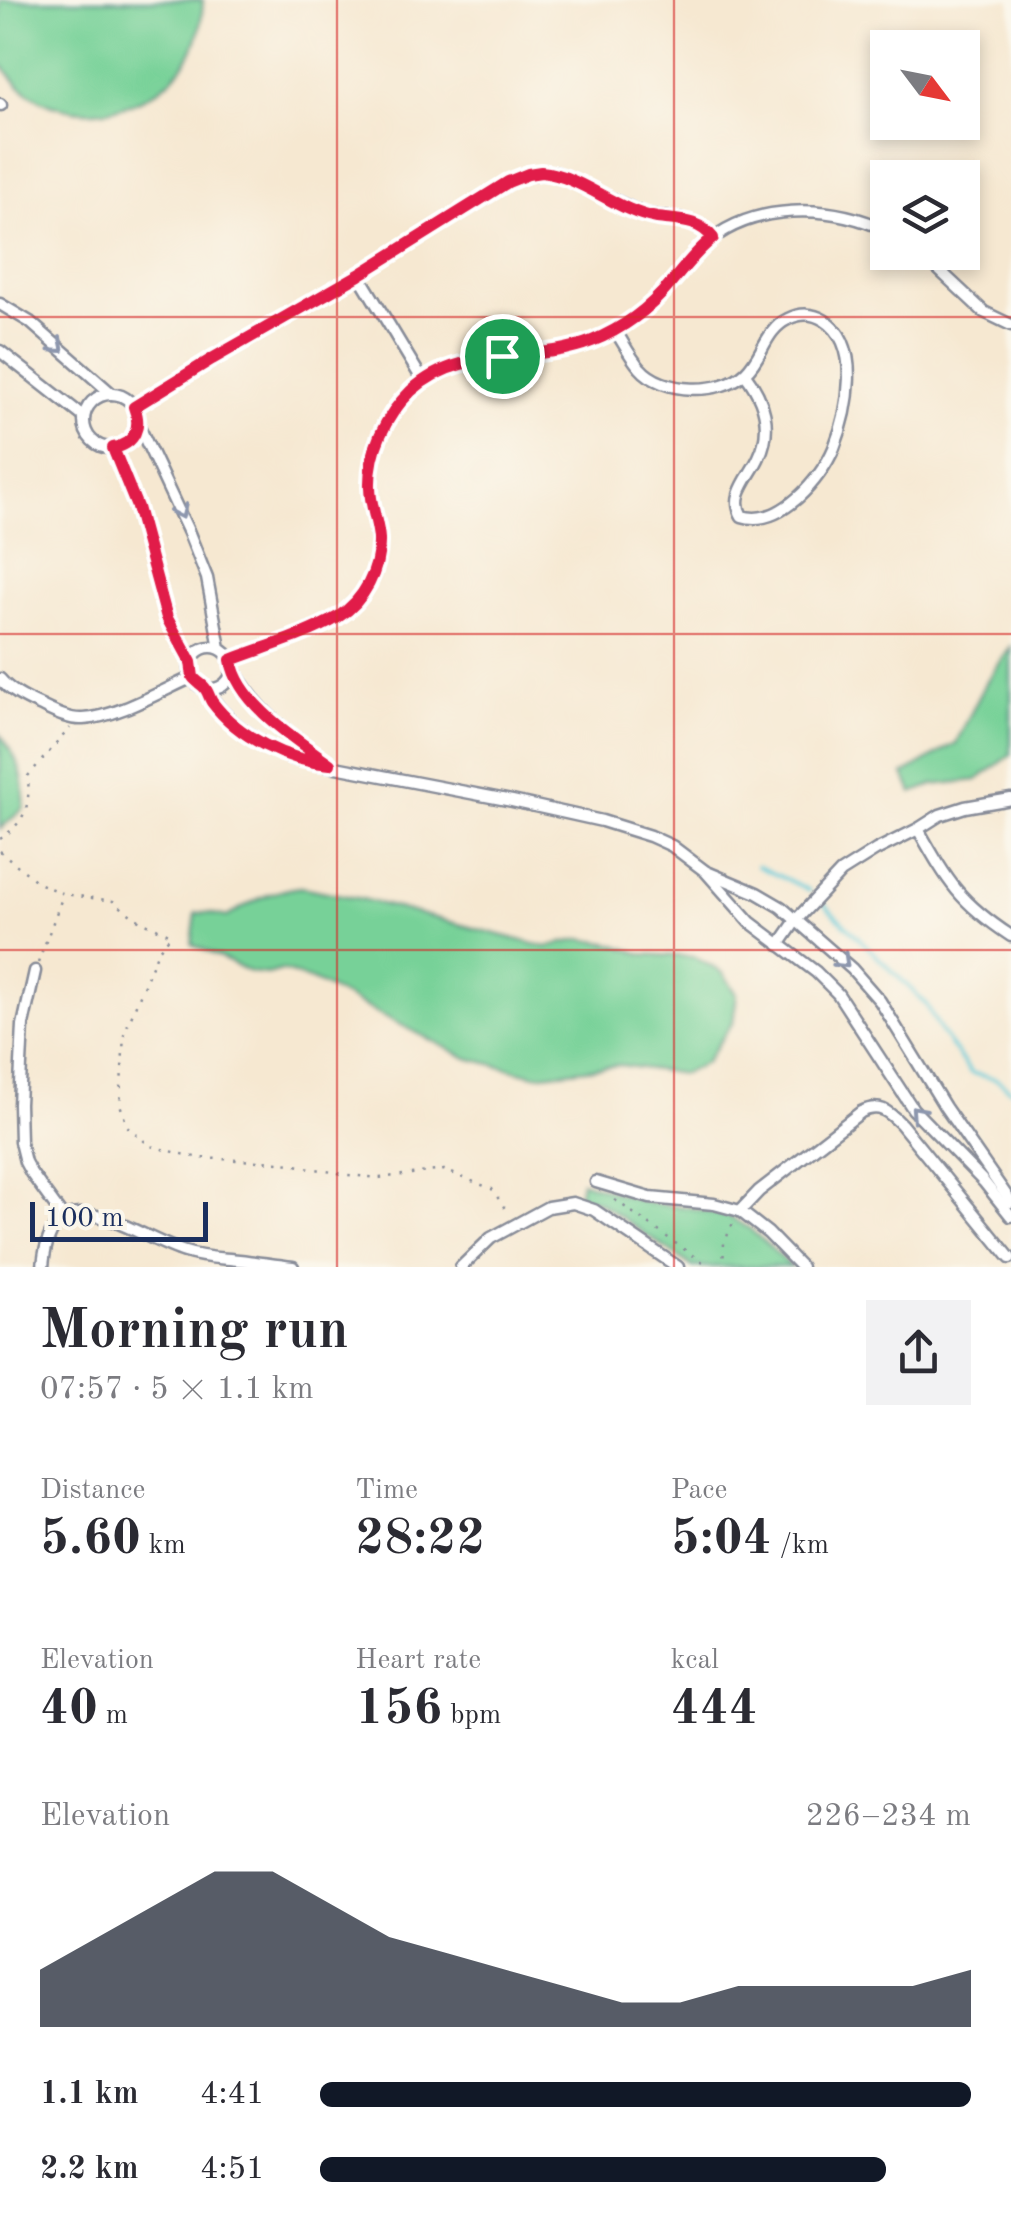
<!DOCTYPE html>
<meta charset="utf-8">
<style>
:root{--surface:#fff;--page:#f2f2f3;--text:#2b2b33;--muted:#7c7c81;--accent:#111827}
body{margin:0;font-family:"Old Standard TT",serif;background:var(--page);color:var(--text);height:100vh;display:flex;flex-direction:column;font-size:38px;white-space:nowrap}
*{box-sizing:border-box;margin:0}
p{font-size:32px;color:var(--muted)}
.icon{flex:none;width:55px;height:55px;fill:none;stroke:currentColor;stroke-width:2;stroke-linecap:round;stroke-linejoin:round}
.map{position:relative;height:1267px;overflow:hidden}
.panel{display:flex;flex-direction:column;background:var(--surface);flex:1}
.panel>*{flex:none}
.needle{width:65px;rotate:122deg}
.buttons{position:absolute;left:870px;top:30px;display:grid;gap:20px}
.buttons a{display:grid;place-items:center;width:110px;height:110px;border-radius:0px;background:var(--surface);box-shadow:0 5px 15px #0003;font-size:50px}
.scale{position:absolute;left:30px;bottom:25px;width:178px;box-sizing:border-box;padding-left:10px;border:5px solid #1b2f5e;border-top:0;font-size:28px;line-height:35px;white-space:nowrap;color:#1b2f5e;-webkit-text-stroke:8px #fbf7ec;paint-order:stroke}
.pin{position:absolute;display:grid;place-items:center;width:85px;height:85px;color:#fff;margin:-42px;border:5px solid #fff;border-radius:50%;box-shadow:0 2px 10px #0007}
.round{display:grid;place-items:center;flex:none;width:105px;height:105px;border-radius:0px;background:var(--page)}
.head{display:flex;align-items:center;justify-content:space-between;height:170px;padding:0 40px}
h1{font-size:55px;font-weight:600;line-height:75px}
.stats{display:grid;grid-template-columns:repeat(3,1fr);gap:15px;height:170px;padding:10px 40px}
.stats div{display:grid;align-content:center}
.stats b{font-size:50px;font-weight:600}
.stats small{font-size:28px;font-weight:400}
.stats p{font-size:28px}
.chart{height:280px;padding:20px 40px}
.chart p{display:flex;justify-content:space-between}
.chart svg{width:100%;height:180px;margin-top:10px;fill:var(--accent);opacity:.7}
ul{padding:0 40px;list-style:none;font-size:32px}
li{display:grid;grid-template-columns:160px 120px 1fr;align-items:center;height:75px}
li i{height:25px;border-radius:12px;background:var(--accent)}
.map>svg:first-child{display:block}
</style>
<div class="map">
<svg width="1011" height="1267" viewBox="0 0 1011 1267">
<rect width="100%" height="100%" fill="#fbf7ec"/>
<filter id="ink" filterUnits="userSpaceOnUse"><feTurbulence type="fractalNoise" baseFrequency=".01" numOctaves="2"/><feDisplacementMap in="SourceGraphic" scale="20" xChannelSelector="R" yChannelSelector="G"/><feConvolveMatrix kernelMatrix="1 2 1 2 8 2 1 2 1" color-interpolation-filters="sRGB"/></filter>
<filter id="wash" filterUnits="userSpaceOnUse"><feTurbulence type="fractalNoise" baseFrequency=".0048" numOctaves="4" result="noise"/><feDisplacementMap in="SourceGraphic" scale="40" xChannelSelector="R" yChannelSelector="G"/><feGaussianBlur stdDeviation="2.25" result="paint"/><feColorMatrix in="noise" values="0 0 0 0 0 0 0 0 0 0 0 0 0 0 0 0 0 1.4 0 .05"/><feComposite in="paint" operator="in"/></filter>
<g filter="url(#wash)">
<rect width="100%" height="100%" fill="#f6e8d1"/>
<g fill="#77d198" stroke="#49807b" stroke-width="2.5">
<path d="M0 0H203C202 21 198 42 187 60 152 114 71 129 21 87 13 80 7 70 0 63Z"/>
<path d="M1011 647V755L977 780 933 785 912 793 904 774 956 743 987 681Z"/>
<path d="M0 734C18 759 26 777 24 808L0 829Z"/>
<path d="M301 887 362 899 546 947 581 939 613 944 642 954 694 957 723 973 737 994 733 1022 705 1063 683 1074 620 1065 535 1075 467 1058 314 981 282 970 267 974 250 972 192 944 196 913H208L227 917C250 902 273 890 301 887Z"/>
<path d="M581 1181 647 1203 686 1207 727 1216 749 1228 792 1267H693L597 1201 578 1196Z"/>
</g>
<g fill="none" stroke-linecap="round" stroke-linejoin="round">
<g stroke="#5cc7d6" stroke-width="4">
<path d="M757 866 803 887 809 891"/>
<path d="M824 904 926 1004 941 1032 971 1073 996 1079 1011 1090"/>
</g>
</g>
</g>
<g filter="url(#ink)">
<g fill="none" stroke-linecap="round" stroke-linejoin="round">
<defs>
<g id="minor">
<path d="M0 104 1 105"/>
<path d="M920 252 984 312 1011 325"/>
<path d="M359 275 423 381"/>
<path d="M0 304 30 322 112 394"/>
<path d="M615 330C623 342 630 357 640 368 662 394 721 396 746 372 763 356 765 330 788 319 800 313 813 313 824 320 863 344 848 413 834 448 821 479 780 528 742 516 729 495 751 476 759 457 773 428 764 399 745 374"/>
<path d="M0 351 84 417"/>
<circle cx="111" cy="421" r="27"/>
<path d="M134 407 212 359 359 275 508 183 528 174 556 173 642 213C667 221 695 215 713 238"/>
<path d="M138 424 189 533 207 578 220 648"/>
<path d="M113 448 137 507 167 617 191 662"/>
<circle cx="211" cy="668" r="21"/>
<path d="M231 660C266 646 305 636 337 617 364 601 383 566 378 534 376 519 371 504 370 489 368 456 381 423 403 399 456 341 529 367 594 340 624 327 651 307 672 282 682 270 691 257 702 247 751 202 830 203 888 231"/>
<path d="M233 669C260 714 288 733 329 764"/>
<path d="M0 679C10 691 24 698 39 705 52 711 68 720 83 719 115 718 163 690 193 677"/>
<path d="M205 687C223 722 259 743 294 759L512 801 602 821 650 836 672 846 705 871 750 922 816 972 838 994 913 1109 984 1182 1011 1216"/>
<path d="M918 829C948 882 959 902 1011 936"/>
<path d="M707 872 757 893 781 907 852 969 880 1001 945 1107 1011 1202"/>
<path d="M779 945 797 919 841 872 876 850 918 829 940 815 965 807 1011 799"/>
<path d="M35 971 23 1025 19 1104 20 1142 25 1162 31 1173 63 1217"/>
<path d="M596 1182 650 1198 714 1204 740 1211 768 1233 801 1267"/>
<path d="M740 1211 759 1191 861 1112C879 1103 888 1111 901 1124L1010 1258"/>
<path d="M43 1267C51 1167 133 1236 185 1252 203 1258 221 1258 239 1260 257 1262 275 1265 293 1267"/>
<path d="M461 1267 491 1238 548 1207 573 1203 594 1210 678 1267"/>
</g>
</defs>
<use href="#minor" stroke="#888c98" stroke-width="15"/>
<g stroke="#888c98" stroke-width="2.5" stroke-dasharray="2.5 8" stroke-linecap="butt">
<path d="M0 839C26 821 30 807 28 776L70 728"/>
<path d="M0 851 40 884 64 894 113 901 135 918 171 935 158 951 124 1034 120 1104 127 1126 150 1146 199 1158 279 1162 348 1175 379 1178 444 1170 492 1189 508 1213"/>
<path d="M38 963 63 895"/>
<path d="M615 1200 709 1267"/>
<path d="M723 1267 724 1243 734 1221"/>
</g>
<use href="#minor" stroke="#fff" stroke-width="10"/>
</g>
<defs><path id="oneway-chevron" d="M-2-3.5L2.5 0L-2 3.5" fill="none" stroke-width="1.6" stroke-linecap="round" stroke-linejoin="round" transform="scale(2.5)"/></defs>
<g stroke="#8d97ae">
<use href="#oneway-chevron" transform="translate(58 347) rotate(41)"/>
<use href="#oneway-chevron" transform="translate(180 512) rotate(66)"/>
<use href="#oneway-chevron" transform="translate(843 962) rotate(44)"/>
<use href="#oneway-chevron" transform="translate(917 1112) rotate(-132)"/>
</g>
</g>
<g fill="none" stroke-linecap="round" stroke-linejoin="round" filter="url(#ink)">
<defs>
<path id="route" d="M541 172C583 176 615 211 657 218 679 221 698 219 713 238 696 251 685 267 671 283 650 308 622 329 592 341 532 365 461 344 411 391 385 416 369 451 370 487 370 505 378 522 379 539 380 570 364 601 338 617 307 635 265 647 231 660 238 704 297 740 330 764 287 761 238 737 212 702 209 697 208 691 204 687 201 684 196 681 193 677L191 662 167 618 137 507 113 448C135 444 142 427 134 407L212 359 359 275 508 182 528 174Z"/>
</defs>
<use href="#route" stroke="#fff" stroke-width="20"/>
<use href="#route" stroke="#e11d48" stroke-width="12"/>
</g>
<path fill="none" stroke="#d62828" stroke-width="2.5" stroke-opacity="0.55" d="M337 0V1267M674 0V1267M0 317H1011M0 634H1011M0 950H1011"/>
</svg>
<div class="buttons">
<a><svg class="needle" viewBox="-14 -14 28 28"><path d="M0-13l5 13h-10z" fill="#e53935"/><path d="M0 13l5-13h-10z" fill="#7c7c81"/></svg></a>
<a><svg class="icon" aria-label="layers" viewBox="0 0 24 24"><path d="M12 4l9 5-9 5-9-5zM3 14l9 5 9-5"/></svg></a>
</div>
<div class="scale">100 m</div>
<div class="pin" style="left:502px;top:356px;background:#1e9e55"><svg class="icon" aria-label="arrive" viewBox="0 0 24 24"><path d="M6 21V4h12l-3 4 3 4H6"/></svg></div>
</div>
<section class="panel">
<div class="head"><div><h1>Morning run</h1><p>07:57 · 5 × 1.1 km</p></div><a class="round"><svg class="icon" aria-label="share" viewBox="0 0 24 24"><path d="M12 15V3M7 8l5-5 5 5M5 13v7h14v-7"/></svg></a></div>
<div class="stats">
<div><p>Distance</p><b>5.60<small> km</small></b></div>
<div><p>Time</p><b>28:22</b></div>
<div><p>Pace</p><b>5:04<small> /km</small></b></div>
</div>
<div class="stats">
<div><p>Elevation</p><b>40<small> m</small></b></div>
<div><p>Heart rate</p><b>156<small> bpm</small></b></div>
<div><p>kcal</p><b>444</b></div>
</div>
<div class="chart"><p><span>Elevation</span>226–234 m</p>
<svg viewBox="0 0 160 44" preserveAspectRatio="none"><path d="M0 44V30L10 22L20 14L30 6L40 6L50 14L60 22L70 26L80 30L90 34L100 38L110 38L120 34L130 34L140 34L150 34L160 30V44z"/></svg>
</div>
<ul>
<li><b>1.1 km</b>4:41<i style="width:100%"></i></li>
<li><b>2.2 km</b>4:51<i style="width:87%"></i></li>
</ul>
</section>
